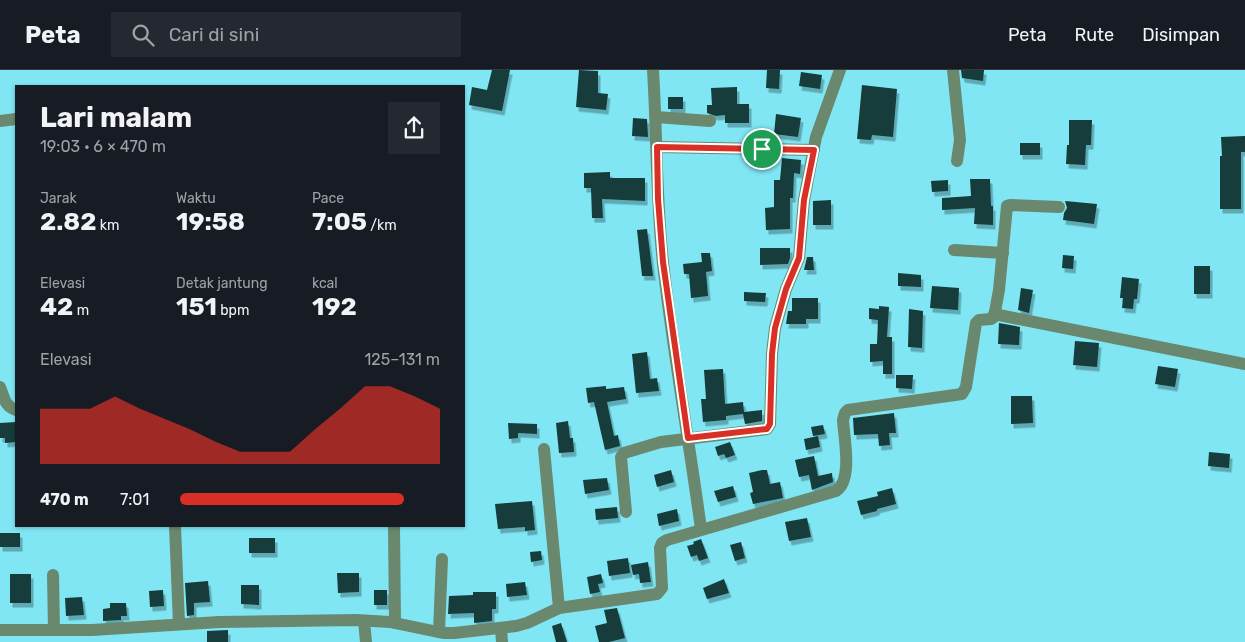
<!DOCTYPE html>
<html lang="id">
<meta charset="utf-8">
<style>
:root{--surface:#171b24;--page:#242831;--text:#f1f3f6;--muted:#9ea1a6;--line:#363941;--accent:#d93025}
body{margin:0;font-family:Rubik,sans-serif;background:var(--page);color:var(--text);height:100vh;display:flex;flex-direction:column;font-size:19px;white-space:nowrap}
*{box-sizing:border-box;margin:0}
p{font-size:16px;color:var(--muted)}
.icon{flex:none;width:28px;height:28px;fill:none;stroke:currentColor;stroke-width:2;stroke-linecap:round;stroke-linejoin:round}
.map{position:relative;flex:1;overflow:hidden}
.side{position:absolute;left:15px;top:15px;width:450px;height:442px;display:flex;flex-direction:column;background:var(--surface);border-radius:0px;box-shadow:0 1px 4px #0004}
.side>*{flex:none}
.pin{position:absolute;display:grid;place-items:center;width:42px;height:42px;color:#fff;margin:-21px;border:2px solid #fff;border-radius:50%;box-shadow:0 1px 5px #0007}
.round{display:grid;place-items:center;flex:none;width:52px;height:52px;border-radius:0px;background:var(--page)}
.head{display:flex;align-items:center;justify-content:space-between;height:85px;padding:0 25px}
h1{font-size:28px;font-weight:700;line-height:38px}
.stats{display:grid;grid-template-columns:repeat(3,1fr);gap:8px;height:85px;padding:5px 25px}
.stats div{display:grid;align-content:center}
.stats b{font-size:25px;font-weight:700}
.stats small{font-size:14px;font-weight:400}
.stats p{font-size:14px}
.chart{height:140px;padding:10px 25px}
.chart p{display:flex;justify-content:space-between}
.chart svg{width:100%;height:90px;margin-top:5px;fill:var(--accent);opacity:.7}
ul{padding:0 25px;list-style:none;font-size:16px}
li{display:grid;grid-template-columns:80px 60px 1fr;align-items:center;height:38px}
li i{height:12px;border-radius:6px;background:var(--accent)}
header{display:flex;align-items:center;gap:30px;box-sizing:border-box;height:70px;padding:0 25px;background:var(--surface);border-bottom:1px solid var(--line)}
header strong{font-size:24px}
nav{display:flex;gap:28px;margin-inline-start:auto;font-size:18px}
.search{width:350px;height:45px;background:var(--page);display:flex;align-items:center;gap:12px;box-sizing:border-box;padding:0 18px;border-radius:0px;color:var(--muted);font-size:19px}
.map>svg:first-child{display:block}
</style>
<header>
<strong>Peta</strong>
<div class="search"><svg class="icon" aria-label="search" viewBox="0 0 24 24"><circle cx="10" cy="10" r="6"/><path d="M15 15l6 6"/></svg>Cari di sini</div>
<nav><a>Peta</a><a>Rute</a><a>Disimpan</a></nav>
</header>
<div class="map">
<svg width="1245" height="572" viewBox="0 0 1245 572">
<defs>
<filter id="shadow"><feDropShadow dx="2.5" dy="4.5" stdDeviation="0" flood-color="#0004"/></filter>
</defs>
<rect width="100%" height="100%" fill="#80e6f4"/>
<g fill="#123e3a" filter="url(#shadow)">
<path d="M492 0H510L502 41 469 35 472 17 487 20Z"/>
<path d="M579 0 598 1V23L608 24 606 40 576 37Z"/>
<path d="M767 0H780L779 19 766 18Z"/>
<path d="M961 0H984L983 11 962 8Z"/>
<path d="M801 2 822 5 820 19 799 16Z"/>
<path d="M862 15 897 19 893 67 872 65 871 70 857 69Z"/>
<path d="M737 17V34H749V53H725V45L716 46 707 43V35H712L711 18Z"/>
<rect x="668" y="27" width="15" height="12"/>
<path d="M776 44 801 48 798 67 774 64Z"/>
<path d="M633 48 647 49 648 67 632 66Z"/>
<path d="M1069 50H1092L1091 75H1086L1085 95 1066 94 1067 75H1069Z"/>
<path d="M1245 66V82H1241V139H1220V86H1222L1221 67Z"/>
<rect x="1020" y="73" width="20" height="12"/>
<path d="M782 88 801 90 800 104 794 103 793 128H790V159L766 160 765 138 774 137V110H780Z"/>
<path d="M610 102V108H645V131L602 129 603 148H592L591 118H584V103Z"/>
<path d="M970 109H990L991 136H993V155L974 154 975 138 942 140V128L971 126Z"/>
<path d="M948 110V121L932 122 931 111Z"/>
<path d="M831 130V155H813V131Z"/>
<path d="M1065 131 1097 134 1094 154 1063 150 1064 143 1067 138Z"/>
<path d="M647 159 653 206H642L637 160Z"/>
<path d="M760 178H790V188L788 194 760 195Z"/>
<path d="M701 183H710L712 201 706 202 708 226 691 228 689 204H684L683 194 702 192Z"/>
<path d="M1063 185 1074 186 1073 199 1062 198Z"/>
<path d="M807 187H813L814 200H804Z"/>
<rect x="1194" y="196" width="16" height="28"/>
<path d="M898 203 921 205V217L898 216Z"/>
<path d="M1122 207 1139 209 1137 229H1134L1133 239 1122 238 1123 228H1120Z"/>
<path d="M932 216 959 218 958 240 930 238Z"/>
<path d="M1021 218 1033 220 1029 243 1018 240Z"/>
<path d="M744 222 766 223 765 232 744 231Z"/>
<path d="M792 228H818V249H806V254H786L788 241H792Z"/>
<path d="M879 236 889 237 887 267H892V304H883V291L870 292V274H877L878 250 869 249V238L879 239Z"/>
<path d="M909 239 923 241 922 278 908 277Z"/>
<path d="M999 253 1020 257 1019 275 998 274Z"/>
<path d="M1075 271 1099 273 1097 297 1073 295Z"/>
<path d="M647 282 650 309 657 308 659 321 636 323 632 284Z"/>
<path d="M1158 296 1178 299 1175 317 1155 314Z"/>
<path d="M723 299 725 334 743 332 744 342 762 340V351L745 354 743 344 726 346V350L703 352 701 329H706L704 300Z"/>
<path d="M896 305H913L912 319 896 318Z"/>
<path d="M606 316V319L624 317 626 329 607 332 614 366 618 365 620 376 605 380 594 332 588 333 586 318Z"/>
<path d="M1011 326H1032L1033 353 1011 354Z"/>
<path d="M894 343 896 363H889L890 375 879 376 878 364 854 365 853 348Z"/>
<path d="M568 351 570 368H573L574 382 559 383 556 353Z"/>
<path d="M16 352V372L5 373V368H0V353Z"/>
<path d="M508 353 537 354V364L518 363V368L509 369Z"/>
<path d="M823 355 825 364 813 366 811 357Z"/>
<path d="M818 366 820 377 806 380 804 369Z"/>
<path d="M730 372 735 385 726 388 724 384 718 386 715 377Z"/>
<path d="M1209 382 1230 384 1229 398 1208 396Z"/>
<path d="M814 386 818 406 832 403 833 412 812 420 809 405 799 407 795 390Z"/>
<path d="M671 400 674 412 657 417 654 405Z"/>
<path d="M762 400H767L770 414 780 412 783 428 753 434 750 423 753 422 749 403Z"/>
<path d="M607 408 609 420 585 424 583 410Z"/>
<path d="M733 416 736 427 718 432 714 421Z"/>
<path d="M892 418 896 434 877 439V441L861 445 857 431 878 426 877 422Z"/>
<path d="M532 431 535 460 525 461V457L498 459 495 434Z"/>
<path d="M617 437 618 448 596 450 595 439Z"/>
<path d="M677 439 679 451 659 456 657 444Z"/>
<path d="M807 448 811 467 789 471 785 452Z"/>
<rect x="0" y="463" width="20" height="14"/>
<rect x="249" y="468" width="26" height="15"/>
<path d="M701 469 708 488 699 491 697 485 691 487 687 476 694 474 693 472Z"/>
<path d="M741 472 745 488 735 491 730 475Z"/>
<path d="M541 481 542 490 531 492 530 482Z"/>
<path d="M628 488 630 503 609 506 607 491Z"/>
<path d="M648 492 651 512 640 513 639 504 633 505 631 495Z"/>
<path d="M337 503H359V522L338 523Z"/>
<rect x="10" y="504" width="21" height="29"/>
<path d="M601 504 603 513 598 514 600 522 590 524 587 507Z"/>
<path d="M724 509 729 523 707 529 703 518Z"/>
<path d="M208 511 210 532 194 533V545L187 546 185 513Z"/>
<path d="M525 512 527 525 507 527 506 514Z"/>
<path d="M241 515H259V535L241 534Z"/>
<path d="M163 520 164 536 150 537 149 521Z"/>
<rect x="374" y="520" width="13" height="15"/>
<path d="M473 522H496V539H492V551L474 553V543L448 544 449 526 473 525Z"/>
<path d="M82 527 84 545 66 546 65 528Z"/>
<path d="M110 533H126L127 546H121V550L103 551V539L110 538Z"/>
<path d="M617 538 625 568 609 572H599L595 556 607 553 604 540Z"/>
<path d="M561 553 567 572H556L552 556Z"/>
<path d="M228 560V572H207V561Z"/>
</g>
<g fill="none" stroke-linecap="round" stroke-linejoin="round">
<g stroke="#6a886d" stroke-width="12">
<path d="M653 0C657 64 656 129 663 193 673 282 689 370 701 459"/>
<path d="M953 0 960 70 957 91"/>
<path d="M656 47 710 51"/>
<path d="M0 51 16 49"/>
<path d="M657 77 814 80"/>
<path d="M954 180 1003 183"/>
<path d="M994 244 1245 294"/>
<path d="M0 317C4 327 5 337 16 340"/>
<path d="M544 379 559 538"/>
<path d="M626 442 621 387 624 383 661 372 767 359 770 354 772 284 775 258 786 219 799 188 804 130 816 67 840 0"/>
<path d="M175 456 179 554"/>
<path d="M394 456 395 553"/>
<path d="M53 505 54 560"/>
<path d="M364 551 366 572"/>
<path d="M501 558 502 572"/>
<path d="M0 560H92L219 552 356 550 390 552 443 563H454L516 556 527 553 559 538 657 524 662 518 660 478 662 473 667 470 836 421C853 410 844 368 843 350L845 343 848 340 962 324 966 317 976 253 979 250 991 249 994 247 999 220 1007 136 1010 135 1059 137"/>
<path d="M439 562 442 489"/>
</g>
</g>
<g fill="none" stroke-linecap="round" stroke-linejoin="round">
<defs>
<path id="route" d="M657 77 814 80 804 130 799 188 786 219 775 258 772 284 770 354 767 359 688 368 663 192 658 129Z"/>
</defs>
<use href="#route" stroke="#fff" stroke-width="10"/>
<use href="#route" stroke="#d93025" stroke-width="6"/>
</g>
</svg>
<div class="pin" style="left:762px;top:79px;background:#1e9e55"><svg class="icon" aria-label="arrive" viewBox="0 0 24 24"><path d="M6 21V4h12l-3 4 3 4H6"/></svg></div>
<section class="side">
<div class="head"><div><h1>Lari malam</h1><p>19:03 · 6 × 470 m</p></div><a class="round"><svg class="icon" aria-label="share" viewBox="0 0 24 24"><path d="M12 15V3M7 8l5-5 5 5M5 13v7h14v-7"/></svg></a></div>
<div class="stats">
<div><p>Jarak</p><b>2.82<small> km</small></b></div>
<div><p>Waktu</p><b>19:58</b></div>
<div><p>Pace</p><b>7:05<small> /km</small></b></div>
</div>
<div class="stats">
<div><p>Elevasi</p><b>42<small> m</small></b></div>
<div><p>Detak jantung</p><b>151<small> bpm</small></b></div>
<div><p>kcal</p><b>192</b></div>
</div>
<div class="chart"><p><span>Elevasi</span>125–131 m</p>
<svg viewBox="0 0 160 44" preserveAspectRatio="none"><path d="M0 44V17L10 17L20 17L30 11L40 17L50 22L60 27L70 33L80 38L90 38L100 38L110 27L120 17L130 6L140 6L150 11L160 17V44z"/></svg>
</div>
<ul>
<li><b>470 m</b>7:01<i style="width:86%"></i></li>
</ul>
</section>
</div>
